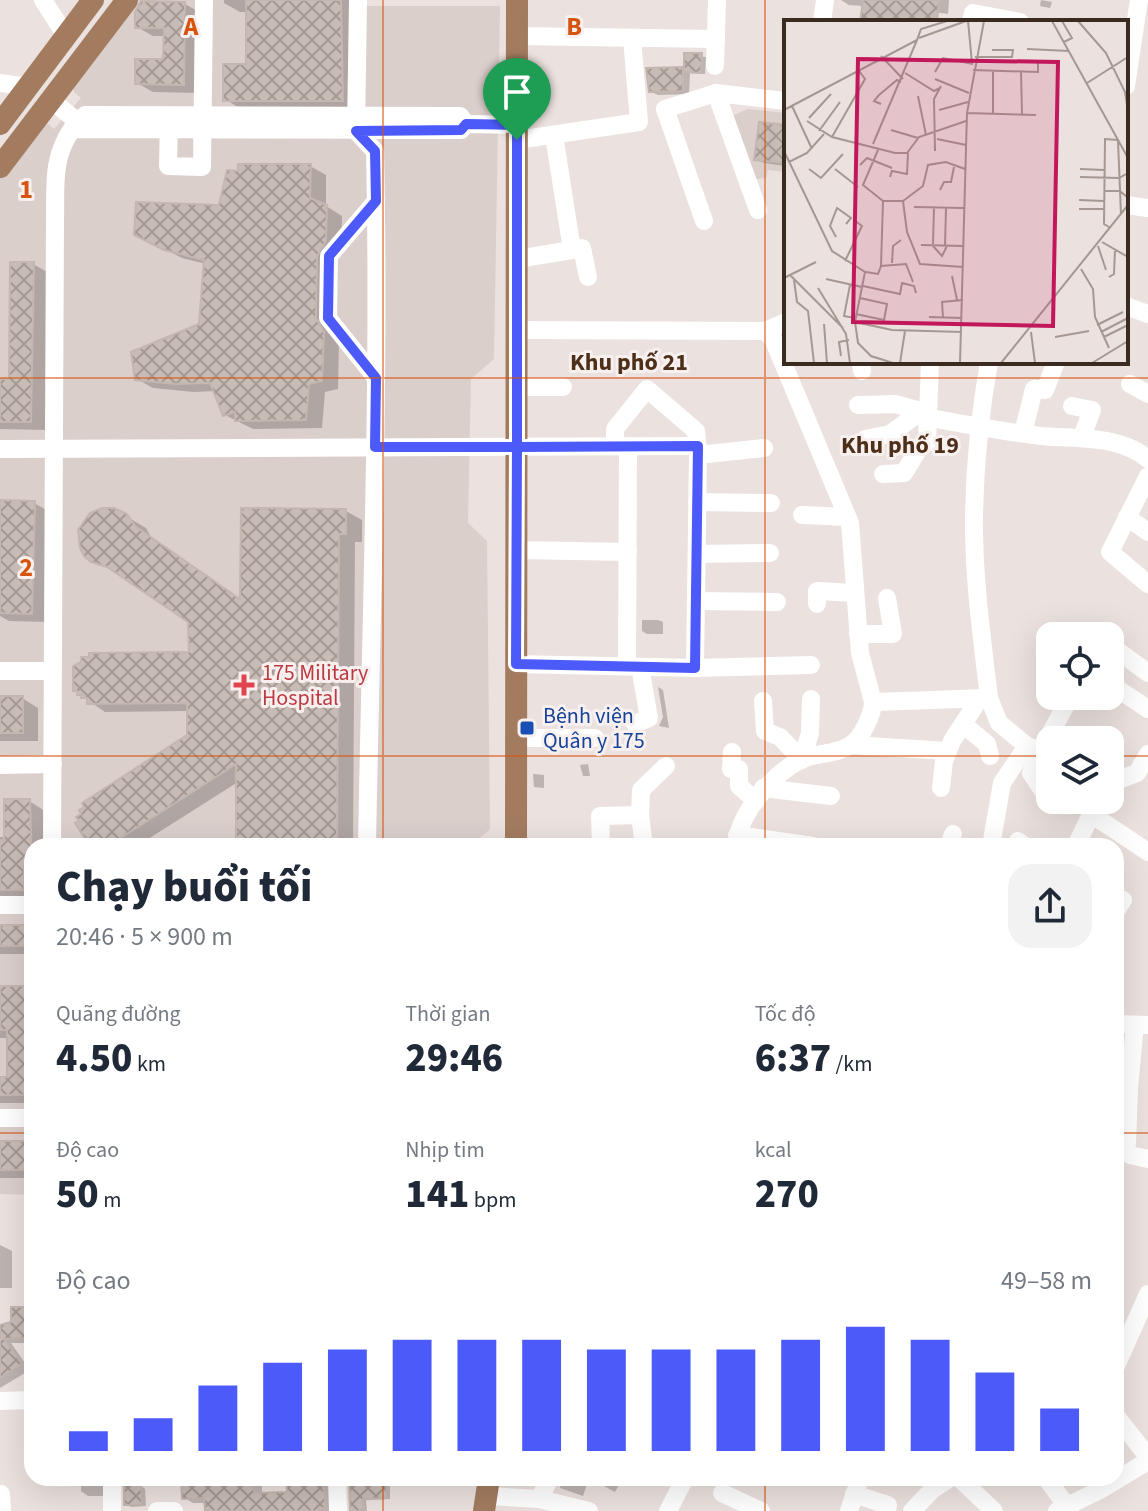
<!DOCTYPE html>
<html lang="vi">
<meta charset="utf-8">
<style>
:root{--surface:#fff;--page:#f2f2f3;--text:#1f2937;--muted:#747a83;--accent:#4d5afa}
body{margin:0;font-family:"Source Sans 3",sans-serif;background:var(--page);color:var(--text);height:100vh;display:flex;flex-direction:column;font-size:30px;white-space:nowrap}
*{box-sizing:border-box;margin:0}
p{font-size:26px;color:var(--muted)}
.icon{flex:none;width:44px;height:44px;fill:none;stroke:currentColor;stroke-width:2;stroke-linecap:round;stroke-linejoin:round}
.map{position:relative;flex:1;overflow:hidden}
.drawer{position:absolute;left:24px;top:838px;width:1100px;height:648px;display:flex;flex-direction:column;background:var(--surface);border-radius:24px;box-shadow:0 8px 32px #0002}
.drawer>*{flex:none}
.fabs{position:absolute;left:1036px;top:622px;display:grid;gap:16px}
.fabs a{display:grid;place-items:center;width:88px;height:88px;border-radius:16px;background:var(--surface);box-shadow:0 8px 32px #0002;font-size:40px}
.pin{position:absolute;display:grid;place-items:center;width:68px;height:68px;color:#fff;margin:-82px -34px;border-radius:50% 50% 50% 0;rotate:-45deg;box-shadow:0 0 8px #0007}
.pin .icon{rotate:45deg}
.round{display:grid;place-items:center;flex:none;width:84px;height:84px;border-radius:24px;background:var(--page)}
.summary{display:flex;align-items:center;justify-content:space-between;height:136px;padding:0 32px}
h1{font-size:44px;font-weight:800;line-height:60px}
.stats{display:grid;grid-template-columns:repeat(3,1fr);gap:12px;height:136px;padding:8px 32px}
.stats div{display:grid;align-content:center}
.stats b{font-size:40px;font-weight:800}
.stats small{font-size:22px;font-weight:400}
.stats p{font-size:22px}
.chart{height:224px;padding:16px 32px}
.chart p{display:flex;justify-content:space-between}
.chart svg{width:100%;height:144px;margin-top:8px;stroke:var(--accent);stroke-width:6}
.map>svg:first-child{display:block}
</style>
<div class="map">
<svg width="1148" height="1511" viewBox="0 0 1148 1511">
<defs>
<pattern id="building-cross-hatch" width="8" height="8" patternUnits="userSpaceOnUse" patternTransform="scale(2)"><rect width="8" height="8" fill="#c8bcb6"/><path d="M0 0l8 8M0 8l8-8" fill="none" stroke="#a49993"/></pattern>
</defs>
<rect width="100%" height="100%" fill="#ebe1de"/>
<g fill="#dbcfcc">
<path d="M134 0H366L367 6H500L494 359 471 379 468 523 487 541 490 829 471 846H32V1195L0 1194V175L39 123H47L54 129 81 98 74 92 73 82Z"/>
<path d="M748 109 786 113V172L768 170 766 178 756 179 732 116Z"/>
</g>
<g fill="#0003">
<path d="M224 0H356L359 109H241L225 99 248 66V12H240L224 3Z"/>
<path d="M841 0H949L948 14 934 12 933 22H862L864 6 849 5Z"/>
<path d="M1041 0 1052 2 1050 8 1040 6Z"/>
<path d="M185 4 201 13 200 93 153 92 137 83 165 61 166 36H153L137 27Z"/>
<path d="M686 55 706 57 705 74 690 73 689 94 658 95 650 91 682 69 686 70Z"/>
<path d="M786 127V166L764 163 756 159Z"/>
<path d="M310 166 326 175V206L342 216 341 251 332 265 339 342 338 389 325 392 322 428 253 429 225 415 216 391 194 392 153 388 137 379 201 326 206 264 182 258 153 243 220 207Z"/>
<path d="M33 264 49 273 47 430 0 429V381H11Z"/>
<path d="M0 502 34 503 50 512 48 622 9 621 0 616Z"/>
<path d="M346 511 362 520V542H355L353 846H238V782L137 846H98L88 841 189 736V711L105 712 79 694 191 654 190 621 121 573 92 560 119 512 146 528 151 537 242 601Z"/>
<path d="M642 620H658L663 622V634H647L642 631Z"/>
<path d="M658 687 663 690 669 728 659 726 663 717Z"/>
<path d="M0 698H22L38 708V741H0Z"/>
<path d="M588 764 590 776H583L580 765Z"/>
<path d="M533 774 544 775V788L534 787Z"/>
<path d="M29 801 45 811V846H32V898H0V837H6Z"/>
<path d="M0 927H27L32 930V954H0Z"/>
<path d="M0 988H27L32 991V1103H0V1079H9V1038H0Z"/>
<path d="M0 1143 32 1144V1178H0Z"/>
<path d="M0 1245 12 1251V1288H0Z"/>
<path d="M27 1309 32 1312V1343H11L30 1370 0 1388V1327L13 1324Z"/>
<path d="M81 1478H110L107 1496H88L81 1491Z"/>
<path d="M183 1478H262V1495L289 1494 288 1478H329L334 1511H207V1503H193L184 1498Z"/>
<path d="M351 1478H390V1499L366 1500 367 1511H352Z"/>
<path d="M562 1478H589L583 1496 560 1488Z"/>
<path d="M606 1478H623L615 1492 602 1485Z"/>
<path d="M141 1486 145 1489 146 1506 131 1507 126 1504Z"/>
</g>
<g fill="url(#building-cross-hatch)" stroke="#c4b6b0" stroke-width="2">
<path d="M246 0H341L343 101H223V64H246Z"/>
<path d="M863 0H939L937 22H860Z"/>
<path d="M141 1 185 2 184 85 135 84V59H163L164 28H135V12Z"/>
<path d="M684 53H702L701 73 684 72Z"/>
<path d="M683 67V91L649 92 646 68Z"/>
<path d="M759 122 786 125V163L754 160Z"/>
<path d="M238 164H311L310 198 327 205 326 241 317 256 316 318 324 332 322 381 309 384 306 420 235 421V412L223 416 210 383 176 384 135 380 131 352 199 324 204 260 164 250 134 235 136 202 219 205 227 170 238 171Z"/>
<path d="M10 262H34L31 422H0V379H9Z"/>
<path d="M0 500 35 501 32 614 0 613Z"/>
<path d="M102 508H114L127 514 135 526 240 599 241 508 346 509V534H339L337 846H236V764L108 846H97L90 840 87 842 75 823 79 821 76 817 81 814 79 810 84 807 82 803 187 735V703L87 704V698H81L82 695H77V691H73V666L81 662V657H89V653L189 652 188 622 107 567 91 562 84 556 80 548 78 530 90 513Z"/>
<rect x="0" y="696" width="23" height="37"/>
<path d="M4 799H30L32 864H24V890H0V840H4Z"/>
<rect x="0" y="925" width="27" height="21"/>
<path d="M0 986H27L28 1095H0V1077H7V1030H0Z"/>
<rect x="0" y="1141" width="30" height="29"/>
<path d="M11 1307H28V1338L4 1339 22 1364 0 1378V1325L11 1322Z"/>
<path d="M181 1478H253L254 1493 287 1492 286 1478H322L326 1508H320V1511H205L204 1498 182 1499Z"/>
<path d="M349 1478H386L387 1498 363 1499V1511H350Z"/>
<path d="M141 1484 142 1505H124V1485Z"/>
</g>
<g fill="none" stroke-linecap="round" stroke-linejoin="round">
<g stroke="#fff" stroke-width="18">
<path d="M43 0 66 36"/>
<path d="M358 0 356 131 375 151C380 382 371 614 367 846"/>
<path d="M822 22 825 0"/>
<path d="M971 22 973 13 1020 22"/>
<path d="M517 36 716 39"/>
<path d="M715 66 717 0"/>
<path d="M0 83 28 87"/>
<path d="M1126 86 1139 0"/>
<path d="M716 93 758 210"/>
<path d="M51 100 78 122"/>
<path d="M169 118 168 166 202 167 204 0"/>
<path d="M72 129 85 115 460 116 466 124"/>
<path d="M554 135 572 250 582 248 588 277"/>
<path d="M517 140 639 122 632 38"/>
<path d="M376 201 329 256 328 318 376 378"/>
<path d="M1126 205 1148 208"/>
<path d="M704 221 665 109 716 93 786 101"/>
<path d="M517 259 572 250"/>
<path d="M1126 306 1148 314"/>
<path d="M517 330 765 331 773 339 850 523 860 653 873 702"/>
<path d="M765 331 786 322"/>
<path d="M861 362 862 371"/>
<path d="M989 362C980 413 975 463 974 514 973 575 982 638 989 698"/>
<path d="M1130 384 1148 394"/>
<path d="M517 387H563"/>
<path d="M858 405 895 404 928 413 931 418C968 425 1005 432 1041 436 1077 439 1119 435 1148 459"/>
<path d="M1072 406 1092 410 1082 437"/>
<path d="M1023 433 1034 389 1045 390 1056 362"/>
<path d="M865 439 890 434 912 418 928 413"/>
<path d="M615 446V429L647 389 696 431 698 455 764 448"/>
<path d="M0 449 698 446"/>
<path d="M883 474 904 473 921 445 927 443 930 362"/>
<path d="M1148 476 1110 552 1148 584"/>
<path d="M697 502 771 503"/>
<path d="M802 515 847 517"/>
<path d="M1127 517 1148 532"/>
<path d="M517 550 628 552"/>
<path d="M697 554 770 553"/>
<path d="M696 601 777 602"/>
<path d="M817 604V591L855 593"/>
<path d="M858 634H893L887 598"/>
<path d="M1110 651H1118L1148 673"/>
<path d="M516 664 695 668 811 665"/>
<path d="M627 666 628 446"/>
<path d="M695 668 698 455"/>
<path d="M0 671H52"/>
<path d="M1110 684 1148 709"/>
<path d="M763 701 765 731 780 737 802 760 810 733 811 699"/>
<path d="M635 724 649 718 640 667"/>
<path d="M964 725 987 744 990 756"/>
<path d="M516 738H595"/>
<path d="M851 745 948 751"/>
<path d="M732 752 731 769H739V786L756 801"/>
<path d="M0 765 53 764"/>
<path d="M1110 783 1137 773 1148 754"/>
<path d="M763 788 831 796"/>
<path d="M941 788 944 761 952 741 980 698"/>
<path d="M1043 791 1031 773 1041 750 1071 696"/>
<path d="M1091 814 1148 852"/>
<path d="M640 815 644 846"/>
<path d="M737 835 813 846"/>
<path d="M1018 841 1025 846"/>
<path d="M52 846 55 222C56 188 51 159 72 129L461 130 466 124 517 125"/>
<path d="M601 846 600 816 640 815 641 790 666 766"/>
<path d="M737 846C737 814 774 773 802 759 817 753 837 754 851 745 861 739 873 714 873 702L989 698 999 723 1027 746 1050 754"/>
<path d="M949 846 953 834"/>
<path d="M991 846 1002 783 1027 746"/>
<path d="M1076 846 1098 800"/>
<path d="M0 905H32"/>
<path d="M1116 911 1123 900"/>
<path d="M1116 1024 1148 1025"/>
<path d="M0 1118H32"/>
<path d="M1127 1144 1129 1088 1135 1025"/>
<path d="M1130 1155 1148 1159"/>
<path d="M1116 1366 1148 1294"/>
<path d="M0 1401 32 1400"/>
<path d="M1116 1416 1148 1457"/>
<path d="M337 1478 338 1511"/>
<path d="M959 1478 994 1511"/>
<path d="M1046 1478 1067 1506"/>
<path d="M722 1493 761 1511"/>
<path d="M1 1494 2 1511"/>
<path d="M854 1494 888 1505 887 1511"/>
<path d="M486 1496 539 1499 589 1511"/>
<path d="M539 1499 550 1478"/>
<path d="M112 1511V1478"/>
<path d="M157 1511H174"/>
<path d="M668 1511 685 1478"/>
<path d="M849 1511 860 1478"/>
<path d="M912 1511 932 1490 950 1478"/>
<path d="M1057 1511 1100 1490 1148 1461"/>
</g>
<g stroke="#a37c60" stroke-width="22">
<path d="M0 124 93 0"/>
<path d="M0 167 127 0"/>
<path d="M516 846 517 0"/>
<path d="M484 1511 489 1478"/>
</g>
</g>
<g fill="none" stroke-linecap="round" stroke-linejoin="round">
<defs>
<path id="route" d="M517 140V125L466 124 461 130 356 131 375 151 376 201 329 256 328 318 376 378 375 447H517L516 664 695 668 698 446 517 447V140"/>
</defs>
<use href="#route" stroke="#fff" stroke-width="16"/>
<use href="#route" stroke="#4d5afa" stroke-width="10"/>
</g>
<path fill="none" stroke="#d7540e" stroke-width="2" stroke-opacity="0.55" d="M383 0V846M765 0V846M0 378H1148M0 756H1050M1110 756H1148M0 1133H32M1116 1133H1148M383 1478V1511M765 1478V1511"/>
<path fill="#e0444e" stroke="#f7f0ef" stroke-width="3" d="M240 673h8v8h8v8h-8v8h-8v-8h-8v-8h8z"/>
<rect fill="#1a4fb4" stroke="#f7f0ef" stroke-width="3" x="519" y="720" width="16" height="16" rx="4"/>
<g text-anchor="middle" stroke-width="6" stroke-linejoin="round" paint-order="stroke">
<g font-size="22" fill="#be3a42" stroke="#f7f0ef" text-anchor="start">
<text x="262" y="680">175 Military<tspan x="262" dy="25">Hospital</tspan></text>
</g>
<g font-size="22" fill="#164399" stroke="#f7f0ef" text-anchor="start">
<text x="543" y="723">Bệnh viện<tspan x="543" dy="25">Quân y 175</tspan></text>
</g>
<g font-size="24" font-weight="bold" fill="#4e301a" stroke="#f7f0ef">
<text x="629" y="370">Khu phố 21</text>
<text x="900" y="453">Khu phố 19</text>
</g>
</g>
<g transform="translate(784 20)">
<rect width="344" height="344" fill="#ebe1de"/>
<path fill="none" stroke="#a59892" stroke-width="2" d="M184 1 188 43M268 1 344 138M278 1 288 18 280 22M294 1 322 33 341 72 344 91M135 18 182 1M243 29 285 31M97 36 119 59M191 37H228L229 30H208M189 50 254 52V42H243M237 51 238 94M151 52 159 38 189 44M121 53 150 71 156 68M151 59 185 73M303 63 344 37M134 76 142 115M97 84 90 81 95 75 113 60 117 62M8 86 28 129M0 90 133 20 137 9 163 1M155 90 184 82M183 93 252 95M209 94V51M25 98 47 74M23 101 48 117 111 133H123L135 117 182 101M107 110 134 118M35 111 56 82M48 117 81 59 73 48M153 119 182 125M334 121 337 195M89 124 133 20M94 130 79 165 99 181H119L139 166 144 145 162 142 181 149M0 131 48 231 81 252 71 302 74 323 87 336 109 343M151 131 150 79 157 66M5 142 23 133 40 114M76 145 83 138 108 148M25 149 37 158 59 134M51 149 74 167M296 149 320 150M106 157 108 151 123 154 124 133M296 157 335 158 344 153M156 170 160 162H167L170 147M320 171H336L344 178M295 180 320 181M119 181 123 212 136 244 179 247M130 187 180 188M295 189H320M325 207 320 204 321 119 334 120M52 217 46 206 53 188 67 198 62 204M318 222 344 237M149 224 150 187M137 225 179 226M149 226 158 236 163 226M161 226 162 188M314 226 322 250M61 241 78 206 70 200M108 243 109 226 117 220M97 246 122 244 129 262M297 249 309 269 311 297 325 328M82 252 94 254 97 246 99 181M6 255 59 308M168 256 173 280M325 257 330 254 331 229M0 258 32 242M42 259 78 267M10 260 13 282 24 291 30 343M66 265 60 296 71 298M79 266 116 274 118 263 130 266 132 273M34 268 62 314 66 343M72 294 100 300 103 284 76 278M145 297 178 298M159 297 158 282 179 280M71 302 108 310 178 312M40 304 43 343M313 305 339 292M247 312 251 343M317 312 344 298M271 317 305 311M320 317 344 305M57 336 55 322 65 320M116 343 121 311M176 343 183 93 200 1M217 343 344 185M308 343 344 321"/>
<path fill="#c2185b" fill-opacity="0.15" stroke="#c2185b" stroke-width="4" d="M74 39 274 42 269 306 69 302Z"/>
<rect width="344" height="344" fill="none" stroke="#3b2a1f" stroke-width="4"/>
</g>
<g font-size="26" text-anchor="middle" font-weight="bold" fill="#d7540e" stroke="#f7f0ef" stroke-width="6" stroke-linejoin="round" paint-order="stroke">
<text x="191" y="35">A</text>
<text x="574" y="35">B</text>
<text x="26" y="198">1</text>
<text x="26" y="576">2</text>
</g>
</svg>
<div class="fabs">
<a><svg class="icon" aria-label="locate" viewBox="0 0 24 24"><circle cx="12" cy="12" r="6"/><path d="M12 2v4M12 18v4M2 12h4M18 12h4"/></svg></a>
<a><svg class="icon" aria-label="layers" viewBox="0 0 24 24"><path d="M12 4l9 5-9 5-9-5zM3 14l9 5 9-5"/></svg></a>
</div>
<div class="pin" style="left:517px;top:140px;background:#1e9e55"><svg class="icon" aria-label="arrive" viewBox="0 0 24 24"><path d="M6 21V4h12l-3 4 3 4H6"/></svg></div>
<section class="drawer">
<div class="summary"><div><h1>Chạy buổi tối</h1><p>20:46 · 5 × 900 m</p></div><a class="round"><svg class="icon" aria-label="share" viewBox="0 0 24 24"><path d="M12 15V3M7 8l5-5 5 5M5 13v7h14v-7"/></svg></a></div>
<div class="stats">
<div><p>Quãng đường</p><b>4.50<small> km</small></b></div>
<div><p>Thời gian</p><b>29:46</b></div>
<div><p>Tốc độ</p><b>6:37<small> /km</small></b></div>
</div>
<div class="stats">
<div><p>Độ cao</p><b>50<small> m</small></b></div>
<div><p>Nhịp tim</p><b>141<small> bpm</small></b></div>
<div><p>kcal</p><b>270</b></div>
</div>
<div class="chart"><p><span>Độ cao</span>49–58 m</p>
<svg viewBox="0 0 160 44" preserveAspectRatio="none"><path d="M5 44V38M15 44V34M25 44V24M35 44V17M45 44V13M55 44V10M65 44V10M75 44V10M85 44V13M95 44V13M105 44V13M115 44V10M125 44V6M135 44V10M145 44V20M155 44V31"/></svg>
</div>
</section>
</div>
